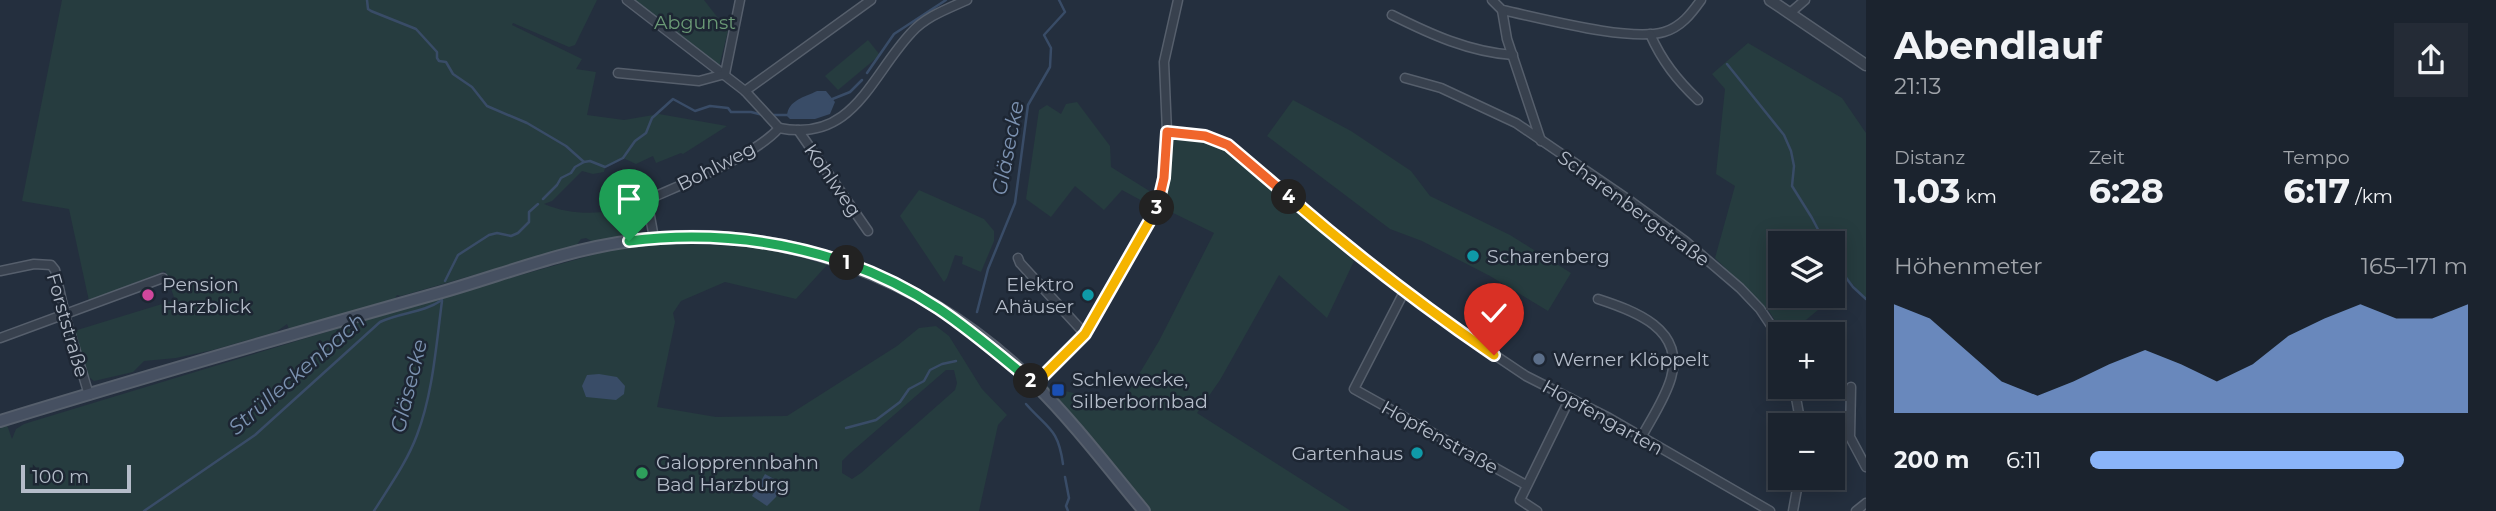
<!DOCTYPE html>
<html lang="de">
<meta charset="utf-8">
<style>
:root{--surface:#1b232e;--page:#242b36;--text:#f1f3f6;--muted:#a0a4aa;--line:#39404a;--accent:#8ab4f8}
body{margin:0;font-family:Montserrat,sans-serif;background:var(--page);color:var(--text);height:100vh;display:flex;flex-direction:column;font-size:26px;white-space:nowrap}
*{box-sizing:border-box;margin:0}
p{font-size:23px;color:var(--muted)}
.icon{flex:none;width:38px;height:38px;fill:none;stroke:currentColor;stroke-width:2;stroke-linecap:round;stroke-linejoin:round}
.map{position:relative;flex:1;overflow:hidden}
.side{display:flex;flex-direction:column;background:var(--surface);width:630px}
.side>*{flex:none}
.buttons{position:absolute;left:1768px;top:231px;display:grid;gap:14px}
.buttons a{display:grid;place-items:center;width:77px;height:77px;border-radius:0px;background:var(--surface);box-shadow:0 4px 18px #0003,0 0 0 2px var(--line);font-size:35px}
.scale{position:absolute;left:21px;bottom:18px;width:110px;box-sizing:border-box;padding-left:7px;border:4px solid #b4bcc9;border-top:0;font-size:19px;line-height:24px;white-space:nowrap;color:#b4bcc9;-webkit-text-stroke:5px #1d2633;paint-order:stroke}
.pin{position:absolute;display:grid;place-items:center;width:60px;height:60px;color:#fff;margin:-72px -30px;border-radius:50% 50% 50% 0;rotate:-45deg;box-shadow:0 0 7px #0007}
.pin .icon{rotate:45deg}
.km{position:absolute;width:35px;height:35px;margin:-18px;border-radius:50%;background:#222;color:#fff;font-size:19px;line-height:35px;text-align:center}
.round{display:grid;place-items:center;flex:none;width:74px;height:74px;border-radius:0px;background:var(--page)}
.head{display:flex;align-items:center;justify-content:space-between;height:119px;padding:0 28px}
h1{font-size:38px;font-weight:700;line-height:52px}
.metrics{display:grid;grid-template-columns:repeat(3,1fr);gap:10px;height:119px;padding:7px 28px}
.metrics div{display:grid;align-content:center}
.metrics b{font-size:35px;font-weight:700}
.metrics small{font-size:19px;font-weight:400}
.metrics p{font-size:19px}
.chart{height:196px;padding:14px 28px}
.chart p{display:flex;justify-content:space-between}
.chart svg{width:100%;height:126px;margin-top:7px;fill:var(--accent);opacity:.7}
ul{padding:0 28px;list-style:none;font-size:23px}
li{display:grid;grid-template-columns:112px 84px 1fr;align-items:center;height:52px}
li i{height:18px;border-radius:9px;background:var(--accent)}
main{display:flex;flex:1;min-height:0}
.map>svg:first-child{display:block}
</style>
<main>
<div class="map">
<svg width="1866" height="511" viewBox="0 0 1866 511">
<rect width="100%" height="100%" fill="#242f3e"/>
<g fill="#263c3f" fill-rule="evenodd">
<path d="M62 0H597L575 45 569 47 513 23 512 25 582 59 576 69 596 72 587 115 624 120 659 114 727 126 683 154 681 153 656 163 653 156 636 164 623 158 605 167 604 172 593 174 582 171 552 201 544 204C575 217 603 213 635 208L640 210 644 229 641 231 593 242 586 238 581 239 576 246 401 296 397 295 394 300 304 326 289 329 287 324 276 332 213 350 176 358 144 361 133 372 94 381 88 376 74 331 175 300 165 271 89 301 69 209 22 201Z"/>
<path d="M631 0H704L728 31 719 67Z"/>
<path d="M868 40 880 55 838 90 825 76Z"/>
<path d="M1748 43 1842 98 1866 133V299L1837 267 1832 270V243H1780V296H1819L1824 305 1789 334H1783L1769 311 1715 258 1735 186 1716 174 1725 89 1712 74Z"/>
<path d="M1293 100 1351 131 1411 171 1430 196 1510 235 1571 273 1548 311 1490 276 1422 241 1390 229 1267 136Z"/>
<path d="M1077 102 1110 146 1111 167 1151 192 1146 203 1122 190 1104 210 1075 186 1051 217 1026 199 1039 110 1047 105 1061 114 1066 104Z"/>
<path d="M1173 138 1214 144 1235 154 1256 177 1354 261 1327 318 1279 275 1220 380 1197 413 1351 511H1144L1035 384 1121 404 1159 341 1214 233 1163 208 1169 187Z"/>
<path d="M919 190 984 219 994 231V241L981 272 962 264 963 257 955 255 947 278 944 282 900 216Z"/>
<path d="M657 242 766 248 827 265 796 299 725 282 681 301 673 313 675 322 657 407 716 417 787 416 897 346 919 328 936 326 949 336 982 389 1007 415 998 425 979 511H0V427L7 425 12 439 16 429 24 424 448 295 607 251ZM946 370H954L957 383 955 390 861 473 852 479 842 473V461L849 454Z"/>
</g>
<g fill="#394c67">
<path d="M817 91H826L835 102 830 114 815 119H790L787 116C788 100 805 97 817 91Z"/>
<path d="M599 374 617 377 625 386 624 394 616 400 586 397 582 386 587 375Z"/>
<path d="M765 474 774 479 779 489 776 497 767 506 752 496Z"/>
</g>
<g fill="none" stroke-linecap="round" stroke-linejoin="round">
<g stroke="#394c67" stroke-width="2.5">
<path d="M367 0 368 9 371 11 416 29 437 52V58L439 61 446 62 453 74 472 87 487 106 527 123 566 146 584 162"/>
<path d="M1727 64 1784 135 1791 151 1794 166 1792 186 1812 218 1825 243"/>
<path d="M867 73 894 34 946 0"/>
<path d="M830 100 850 92 862 80"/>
<path d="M770 115H788"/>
<path d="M543 199 557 185 561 178 571 173 575 167 584 162 590 161 605 167 623 158 635 141 646 133 652 118 673 99 695 111 710 106 728 108 731 112H751L763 115"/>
<path d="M1832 259 1853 287 1866 299"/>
<path d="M445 281 458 255 489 235 497 233 511 236 518 233 529 222V212L538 204"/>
<path d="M977 312 988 269 1015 203 1028 105 1050 67 1051 48 1044 35 1065 12 1059 0"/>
<path d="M1026 404C1048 429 1058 428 1063 464"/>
<path d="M846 428 876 420 900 402 909 389 924 381 930 370 942 364 956 361"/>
<path d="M1065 477 1069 498 1066 506 1068 511"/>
<path d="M144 511 255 435 380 322C401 312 423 313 442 300"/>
<path d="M374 511C389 487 407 462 417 435 433 393 436 346 442 301"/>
</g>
<defs>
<g id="minor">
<path d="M627 0 745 91 779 128"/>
<path d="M1492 0 1502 10C1541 18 1629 42 1664 32 1681 27 1691 14 1701 0"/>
<path d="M1502 10 1507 39 1541 141"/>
<path d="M1790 13 1805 0"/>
<path d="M1392 15C1430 34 1469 52 1513 55"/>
<path d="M1650 34C1662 61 1677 80 1698 100"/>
<path d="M618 73 699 81 725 74 740 0"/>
<path d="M1405 78 1441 88 1516 123 1626 198 1685 241 1740 288 1760 309 1780 339"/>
<path d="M745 91 871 0"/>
<path d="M779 128C853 143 870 77 911 33 925 17 947 9 967 0"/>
<path d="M798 130 868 231"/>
<path d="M1167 132 1205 137 1228 145 1356 255 1453 327 1526 376 1609 418 1770 511"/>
<path d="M654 238 647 200C682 184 755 156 779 128"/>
<path d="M1018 258 1020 263 1085 334"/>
<path d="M0 271 34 264 51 265 55 270 65 315 89 395"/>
<path d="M1404 292 1354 389 1526 485"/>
<path d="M1598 299C1635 311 1685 329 1671 378 1665 399 1651 419 1641 438"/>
<path d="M0 338 163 278"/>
<path d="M1035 384 1085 334 1156 212 1164 178 1167 132 1164 62 1178 0"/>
<path d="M1794 387 1801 425"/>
<path d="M1851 387 1850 437 1866 467"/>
<path d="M1537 511 1520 500 1570 398"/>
<path d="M1793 511 1799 478"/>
<path d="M1856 511 1866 503"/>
</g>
<path id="tertiary" d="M1770 0 1866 65"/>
<path id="secondary" d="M0 421C144 377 289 335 435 294 500 276 563 250 631 241 782 220 930 279 1036 385 1075 424 1109 469 1144 511"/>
</defs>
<use href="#minor" stroke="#565f6c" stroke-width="11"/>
<use href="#tertiary" stroke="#565f6c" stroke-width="13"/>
<use href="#secondary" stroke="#565f6c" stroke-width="14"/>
<use href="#minor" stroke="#38414e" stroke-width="8"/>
<use href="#tertiary" stroke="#38414e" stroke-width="10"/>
<use href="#secondary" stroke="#465061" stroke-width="10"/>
</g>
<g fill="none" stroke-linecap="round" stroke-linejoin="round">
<defs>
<path id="split-1" d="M629 241C702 232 777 239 847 263"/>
<path id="split-2" d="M847 263C926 291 968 329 1031 381"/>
<path id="split-3" d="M1031 381 1035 384 1085 334 1157 208"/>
<path id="split-4" d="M1157 208 1164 178 1167 132 1205 136 1228 145 1289 197"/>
<path id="split-5" d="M1289 197C1355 254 1422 306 1494 355"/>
</defs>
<use href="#split-1" stroke="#fff" stroke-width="14"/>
<use href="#split-2" stroke="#fff" stroke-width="14"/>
<use href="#split-3" stroke="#fff" stroke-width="14"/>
<use href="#split-4" stroke="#fff" stroke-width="14"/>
<use href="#split-5" stroke="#fff" stroke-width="14"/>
<use href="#split-1" stroke="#22a559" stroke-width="9"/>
<use href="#split-2" stroke="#22a559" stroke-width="9"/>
<use href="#split-3" stroke="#f5b400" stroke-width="9"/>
<use href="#split-4" stroke="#f0652b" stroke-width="9"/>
<use href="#split-5" stroke="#f5b400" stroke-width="9"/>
</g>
<g fill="#0f9aa8" stroke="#1d2633" stroke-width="2.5">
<circle cx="1473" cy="256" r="7"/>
<circle cx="1088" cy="295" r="7"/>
<circle cx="1417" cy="453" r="7"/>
</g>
<circle fill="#d1479c" stroke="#1d2633" stroke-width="2.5" cx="148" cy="295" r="7"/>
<circle fill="#5c6f8a" stroke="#1d2633" stroke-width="2.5" cx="1539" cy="359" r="7"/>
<rect fill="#1a4fb4" stroke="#1d2633" stroke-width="2.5" x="1051" y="383" width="14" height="14" rx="3.5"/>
<circle fill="#2e9e5b" stroke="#1d2633" stroke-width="2.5" cx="642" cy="473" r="7"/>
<g text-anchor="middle" stroke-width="5" stroke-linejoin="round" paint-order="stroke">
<g font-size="19" fill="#6b9a76" stroke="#1d2633">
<text x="695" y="29">Abgunst</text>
</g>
<g font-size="19" fill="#b4bcc9" stroke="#1d2633">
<text transform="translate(716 166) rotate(-27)" y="7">Bohlweg</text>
<text transform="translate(833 180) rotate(55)" y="7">Kohlweg</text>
<text transform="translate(1634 208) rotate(36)" y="7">Scharenbergstraße</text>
<text transform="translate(68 325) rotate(74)" y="7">Forststraße</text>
<text transform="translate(1603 417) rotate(29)" y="7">Hopfengarten</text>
<text transform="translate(1440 437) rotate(29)" y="7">Hopfenstraße</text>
</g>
<g font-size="19" fill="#b4bcc9" stroke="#1d2633" text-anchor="start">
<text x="1487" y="263">Scharenberg</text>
<text x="162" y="291">Pension<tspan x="162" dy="22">Harzblick</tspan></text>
<text x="1074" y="291" text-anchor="end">Elektro<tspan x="1074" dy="22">Ahäuser</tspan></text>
<text x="1553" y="366">Werner Klöppelt</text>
<text x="1072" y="386">Schlewecke,<tspan x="1072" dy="22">Silberbornbad</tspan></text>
<text x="1403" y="460" text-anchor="end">Gartenhaus</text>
<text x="656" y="469">Galopprennbahn<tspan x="656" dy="22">Bad Harzburg</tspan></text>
</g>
<g font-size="21" font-style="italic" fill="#7c92b1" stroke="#1d2633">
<text transform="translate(1008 148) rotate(-79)" y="7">Gläsecke</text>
<text transform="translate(297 374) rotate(-41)" y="7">Strülleckenbach</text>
<text transform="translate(409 386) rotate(-76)" y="7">Gläsecke</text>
</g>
</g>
</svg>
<div class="buttons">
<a><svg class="icon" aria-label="layers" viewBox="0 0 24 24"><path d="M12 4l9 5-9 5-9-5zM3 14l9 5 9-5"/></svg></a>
<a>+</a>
<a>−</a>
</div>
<div class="scale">100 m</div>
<div class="pin" style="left:629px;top:241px;background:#1e9e55"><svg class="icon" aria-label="arrive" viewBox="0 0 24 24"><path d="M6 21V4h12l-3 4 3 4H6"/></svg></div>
<div class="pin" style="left:1494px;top:355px;background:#d93025"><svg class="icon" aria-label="check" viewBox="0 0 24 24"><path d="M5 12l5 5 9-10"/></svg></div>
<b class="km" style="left:847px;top:263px">1</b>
<b class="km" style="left:1031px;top:381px">2</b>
<b class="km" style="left:1157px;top:208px">3</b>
<b class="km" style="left:1289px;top:197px">4</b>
</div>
<section class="side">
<div class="head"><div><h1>Abendlauf</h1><p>21:13</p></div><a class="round"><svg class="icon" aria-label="share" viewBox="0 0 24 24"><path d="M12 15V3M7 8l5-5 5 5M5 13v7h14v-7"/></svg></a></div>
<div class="metrics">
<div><p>Distanz</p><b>1.03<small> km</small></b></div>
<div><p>Zeit</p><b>6:28</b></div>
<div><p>Tempo</p><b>6:17<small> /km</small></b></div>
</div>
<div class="chart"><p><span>Höhenmeter</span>165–171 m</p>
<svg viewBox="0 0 160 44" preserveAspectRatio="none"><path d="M0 44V6L10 11L20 22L30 33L40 38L50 33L60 27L70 22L80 27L90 33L100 27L110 17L120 11L130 6L140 11L150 11L160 6V44z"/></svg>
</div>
<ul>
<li><b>200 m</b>6:11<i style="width:83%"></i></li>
</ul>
</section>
</main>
